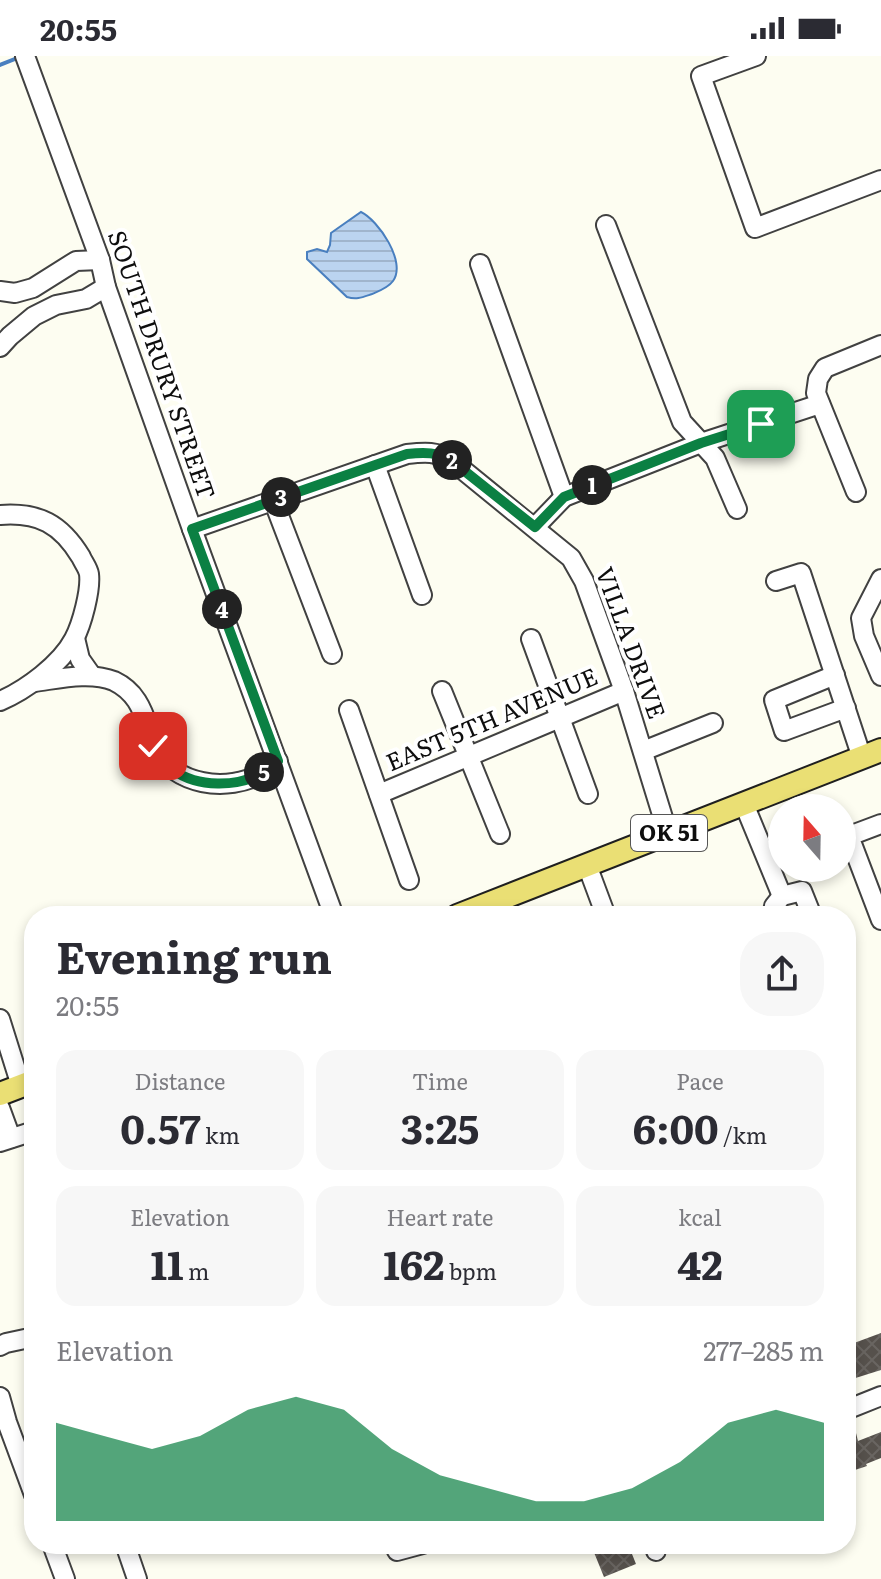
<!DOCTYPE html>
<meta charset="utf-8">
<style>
:root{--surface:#fff;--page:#f7f7f7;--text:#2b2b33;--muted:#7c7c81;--accent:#0b8043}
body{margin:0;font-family:Literata,serif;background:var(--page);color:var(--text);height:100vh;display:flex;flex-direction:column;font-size:30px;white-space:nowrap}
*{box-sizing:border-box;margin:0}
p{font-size:26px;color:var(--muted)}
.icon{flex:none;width:44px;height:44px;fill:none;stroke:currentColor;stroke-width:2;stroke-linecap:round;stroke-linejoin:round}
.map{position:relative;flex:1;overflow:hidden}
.drawer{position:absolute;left:24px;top:850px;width:832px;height:648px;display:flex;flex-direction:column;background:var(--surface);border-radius:32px;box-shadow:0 4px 12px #0003}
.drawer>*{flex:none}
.needle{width:52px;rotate:340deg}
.controls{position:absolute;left:768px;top:738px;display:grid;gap:16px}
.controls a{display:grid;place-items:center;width:88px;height:88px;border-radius:50%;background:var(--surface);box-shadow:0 4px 12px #0003;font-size:40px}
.pin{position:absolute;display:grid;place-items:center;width:68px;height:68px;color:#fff;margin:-34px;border-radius:16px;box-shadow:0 4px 12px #0006}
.km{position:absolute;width:40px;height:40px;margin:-20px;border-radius:50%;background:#222;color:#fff;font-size:22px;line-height:40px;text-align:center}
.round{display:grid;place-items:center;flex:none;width:84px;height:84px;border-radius:32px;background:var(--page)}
.headline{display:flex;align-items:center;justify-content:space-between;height:136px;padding:0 32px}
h1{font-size:44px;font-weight:700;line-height:60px}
.figures{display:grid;grid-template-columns:repeat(3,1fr);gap:12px;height:136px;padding:8px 32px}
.figures div{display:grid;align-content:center;border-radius:20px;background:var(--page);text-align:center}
.figures b{font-size:40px;font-weight:700}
.figures small{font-size:22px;font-weight:400}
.figures p{font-size:22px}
.chart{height:224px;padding:16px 32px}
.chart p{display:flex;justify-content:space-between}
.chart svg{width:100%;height:144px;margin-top:8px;fill:var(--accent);opacity:.7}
.status{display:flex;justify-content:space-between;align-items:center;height:56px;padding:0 40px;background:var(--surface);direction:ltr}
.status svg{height:22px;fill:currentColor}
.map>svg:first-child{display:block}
</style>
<div class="status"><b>20:55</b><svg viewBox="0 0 49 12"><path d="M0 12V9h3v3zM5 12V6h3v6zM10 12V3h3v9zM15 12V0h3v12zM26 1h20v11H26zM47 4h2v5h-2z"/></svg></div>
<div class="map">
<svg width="881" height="1523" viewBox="0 0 881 1523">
<defs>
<pattern id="water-rules" width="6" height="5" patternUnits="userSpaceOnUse" patternTransform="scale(2)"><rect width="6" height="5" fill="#bbd4f0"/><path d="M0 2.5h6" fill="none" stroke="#a0b5cd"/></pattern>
<pattern id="building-cross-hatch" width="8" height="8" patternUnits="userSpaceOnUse" patternTransform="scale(2)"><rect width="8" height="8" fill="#56514c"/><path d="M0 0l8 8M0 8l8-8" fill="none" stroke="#696561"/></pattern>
</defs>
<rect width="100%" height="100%" fill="#fdfdf1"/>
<path fill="url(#water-rules)" stroke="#497fbf" stroke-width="2" d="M361 156C378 164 407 206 393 225 388 232 379 235 372 238 363 241 357 244 347 241L307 203V196L317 193 327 196 330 189 331 177Z"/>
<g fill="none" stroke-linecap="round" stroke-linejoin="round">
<path stroke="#497fbf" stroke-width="4" d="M0 9 20 1"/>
</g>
<g fill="url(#building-cross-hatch)">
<path d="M881 1277V1314L846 1325V1290Z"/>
<path d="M881 1376V1402L866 1408 867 1410 846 1417V1388H850L847 1380 856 1377 858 1385Z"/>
<path d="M608 1488H628L636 1508 604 1521 593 1494Z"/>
</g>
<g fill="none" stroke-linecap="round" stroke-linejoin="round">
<defs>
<g id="minor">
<path d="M25 0 100 204 106 231 192 473 334 860"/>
<path d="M756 0 701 20 755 172 881 124"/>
<path d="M606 169 682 366 715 402 737 453"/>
<path d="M480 208 564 441"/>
<path d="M0 235 15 237 33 232 76 205 100 204"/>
<path d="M0 291 10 280 34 260 56 249 86 243 106 231"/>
<path d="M375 409 422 539"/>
<path d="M856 436 816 337 818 323 825 312 881 289"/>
<path d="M273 444 332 598"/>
<path d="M0 459C39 456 61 468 81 501 83 506 88 512 89 518 91 534 82 568 74 583 61 608 26 634 0 645"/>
<path d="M535 471 564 441 701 387 820 348"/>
<path d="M192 473 407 398C425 396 437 395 452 405L571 502 584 525 624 635 668 778"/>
<path d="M881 523 861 562 864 580 881 620"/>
<path d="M776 525 801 517 862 702"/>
<path d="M75 582 80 603 92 620"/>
<path d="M531 583 588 738"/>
<path d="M835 619 774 644 784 675 846 652"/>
<path d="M34 626C58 623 90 615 114 625 135 635 142 652 149 673 151 679 151 686 154 691 174 730 227 737 263 717 268 714 273 709 278 705"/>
<path d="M442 635 500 778"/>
<path d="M349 654 409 824"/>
<path d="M643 695 713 667"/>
<path d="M379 738 624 635"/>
<path d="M744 748 782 840"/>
<path d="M881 768 849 780 881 864"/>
<path d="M587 809 606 860"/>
<path d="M778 860 774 850 782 840 802 835 812 860"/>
<path d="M0 963 21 1030"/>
<path d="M0 1052 11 1082"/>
<path d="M0 1086 34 1075"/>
<path d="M0 1290 6 1287 34 1281"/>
<path d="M0 1341 7 1366 34 1439"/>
<path d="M846 1354 881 1340"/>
<path d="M52 1488 65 1523"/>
<path d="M125 1488 137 1523"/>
<path d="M394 1488 397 1495 423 1488"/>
<path d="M654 1488 656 1495"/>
</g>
<g id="major">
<path d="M457 860 881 694"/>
<path d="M0 1038 34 1025"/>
</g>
</defs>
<use href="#minor" stroke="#414141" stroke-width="22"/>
<use href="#major" stroke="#1f1f1f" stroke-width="26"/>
<use href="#minor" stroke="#fff" stroke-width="18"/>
<use href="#major" stroke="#eadf74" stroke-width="22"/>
</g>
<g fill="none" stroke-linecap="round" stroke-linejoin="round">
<defs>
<path id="route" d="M153 690C159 698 165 708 173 714 198 732 237 731 263 717 268 714 273 709 278 705L192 473 407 398C425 396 437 396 452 405L535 471 564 441 701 387 761 368"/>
</defs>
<use href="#route" stroke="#fff" stroke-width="16"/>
<use href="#route" stroke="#0b8043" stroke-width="10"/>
</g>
<g text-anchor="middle" stroke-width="8" stroke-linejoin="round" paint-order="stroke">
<rect fill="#fff" stroke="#565656" stroke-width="2" x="631" y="759" width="76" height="36" rx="6"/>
<g font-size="22" font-weight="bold" fill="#0e0e0e">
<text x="669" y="785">OK 51</text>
</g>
<g font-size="24" fill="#0e0e0e" stroke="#fff">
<text transform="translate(161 309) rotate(71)" y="8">SOUTH DRURY STREET</text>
<text transform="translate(630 587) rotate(70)" y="8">VILLA DRIVE</text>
<text transform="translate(492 664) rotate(-23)" y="8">EAST 5TH AVENUE</text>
</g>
</g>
</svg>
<div class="controls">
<a><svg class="needle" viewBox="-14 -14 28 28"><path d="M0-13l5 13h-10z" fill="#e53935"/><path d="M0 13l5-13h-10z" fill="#7c7c81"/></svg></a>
</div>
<div class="pin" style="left:761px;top:368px;background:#1e9e55"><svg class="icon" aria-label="arrive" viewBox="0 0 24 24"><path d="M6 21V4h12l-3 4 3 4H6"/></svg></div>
<div class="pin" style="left:153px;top:690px;background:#d93025"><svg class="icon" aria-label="check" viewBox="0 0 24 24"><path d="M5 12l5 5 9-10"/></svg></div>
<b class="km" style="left:592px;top:429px">1</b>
<b class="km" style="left:452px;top:404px">2</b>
<b class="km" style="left:281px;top:441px">3</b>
<b class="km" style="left:222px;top:553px">4</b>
<b class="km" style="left:264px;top:716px">5</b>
<section class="drawer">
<div class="headline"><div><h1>Evening run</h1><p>20:55</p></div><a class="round"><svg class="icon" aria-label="share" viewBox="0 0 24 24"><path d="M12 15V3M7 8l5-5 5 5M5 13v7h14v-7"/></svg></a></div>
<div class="figures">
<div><p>Distance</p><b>0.57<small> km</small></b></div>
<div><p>Time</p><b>3:25</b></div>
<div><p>Pace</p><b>6:00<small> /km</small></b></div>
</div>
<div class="figures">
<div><p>Elevation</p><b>11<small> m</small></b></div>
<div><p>Heart rate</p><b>162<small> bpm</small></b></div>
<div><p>kcal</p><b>42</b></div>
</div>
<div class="chart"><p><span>Elevation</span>277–285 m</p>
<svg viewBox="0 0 160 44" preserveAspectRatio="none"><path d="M0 44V14L10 18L20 22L30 18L40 10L50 6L60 10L70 22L80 30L90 34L100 38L110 38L120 34L130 26L140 14L150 10L160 14V44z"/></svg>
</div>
</section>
</div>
